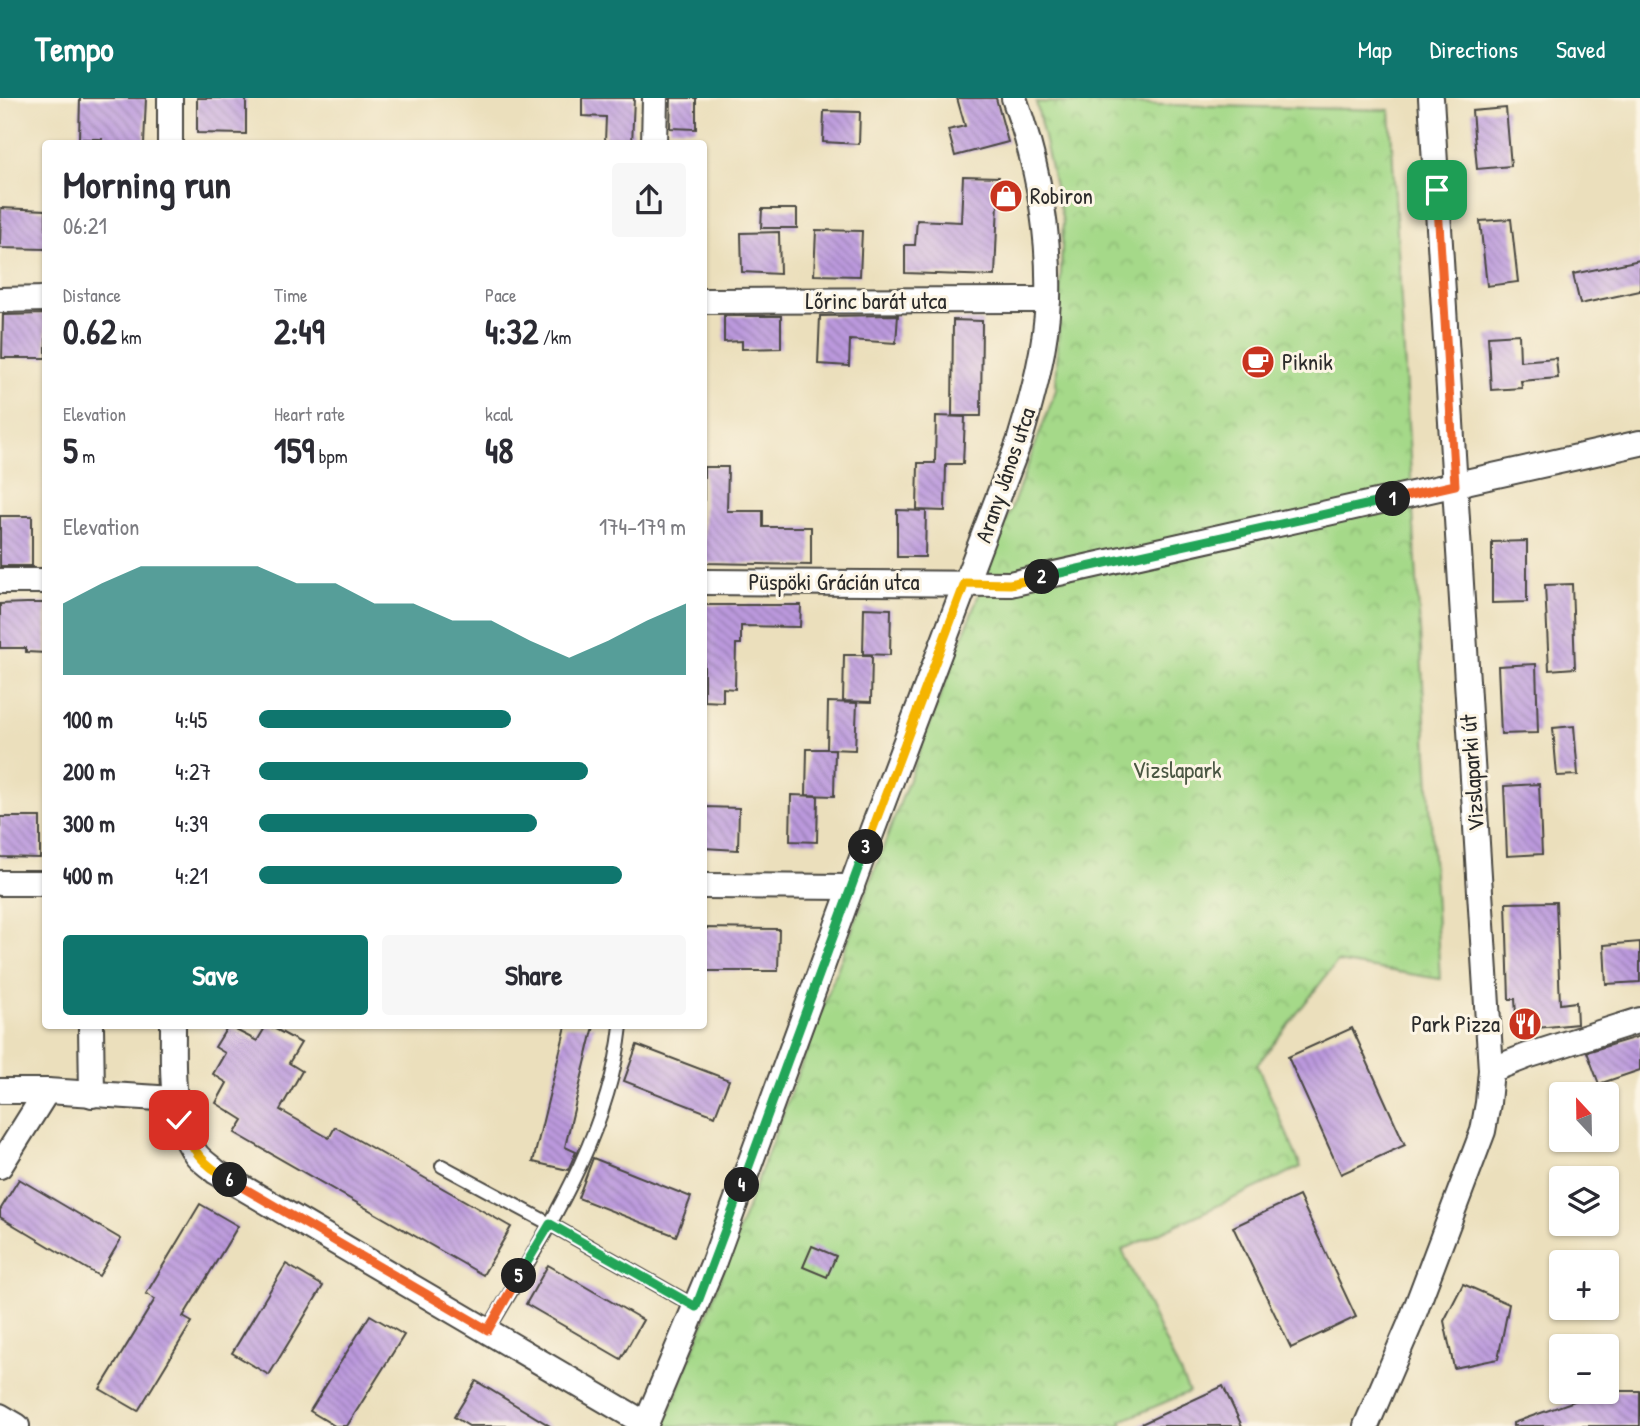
<!DOCTYPE html>
<meta charset="utf-8">
<style>
:root{--surface:#fff;--page:#f7f7f7;--text:#2b2b33;--muted:#7c7c81;--accent:#0f766e}
body{margin:0;font-family:"Patrick Hand",sans-serif;background:var(--page);color:var(--text);height:100vh;display:flex;flex-direction:column;font-size:26px;white-space:nowrap}
*{box-sizing:border-box;margin:0}
p{font-size:23px;color:var(--muted)}
.icon{flex:none;width:38px;height:38px;fill:none;stroke:currentColor;stroke-width:2;stroke-linecap:round;stroke-linejoin:round}
.map{position:relative;flex:1;overflow:hidden}
.drawer{position:absolute;left:42px;top:42px;width:665px;height:889px;display:flex;flex-direction:column;background:var(--surface);border-radius:7px;box-shadow:0 2px 5px #0004}
.drawer>*{flex:none}
.needle{width:46px;rotate:338deg}
.buttons{position:absolute;left:1549px;top:984px;display:grid;gap:14px}
.buttons a{display:grid;place-items:center;width:70px;height:70px;border-radius:7px;background:var(--surface);box-shadow:0 2px 5px #0004;font-size:35px}
.pin{position:absolute;display:grid;place-items:center;width:60px;height:60px;color:#fff;margin:-30px;border-radius:14px;box-shadow:0 4px 10px #0006}
.km{position:absolute;width:35px;height:35px;margin:-18px;border-radius:50%;background:#222;color:#fff;font-size:19px;line-height:35px;text-align:center}
.round{display:grid;place-items:center;flex:none;width:74px;height:74px;border-radius:7px;background:var(--page)}
.headline{display:flex;align-items:center;justify-content:space-between;height:119px;padding:0 21px}
h1{font-size:38px;font-weight:700;line-height:52px}
.metrics{display:grid;grid-template-columns:repeat(3,1fr);gap:10px;height:119px;padding:7px 21px}
.metrics div{display:grid;align-content:center}
.metrics b{font-size:35px;font-weight:700}
.metrics small{font-size:19px;font-weight:400}
.metrics p{font-size:19px}
.chart{height:196px;padding:14px 21px}
.chart p{display:flex;justify-content:space-between}
.chart svg{width:100%;height:126px;margin-top:7px;fill:var(--accent);opacity:.7}
.action{display:flex;gap:14px;margin-top:auto;padding:14px 21px}
.action a{flex:1;height:80px;border-radius:7px;background:var(--accent);color:#fff;font-size:28px;font-weight:700;line-height:80px;text-align:center}
.action a+a{background:var(--page);color:var(--text)}
ul{padding:0 21px;list-style:none;font-size:23px}
li{display:grid;grid-template-columns:112px 84px 1fr;align-items:center;height:52px}
li i{height:18px;border-radius:9px;background:var(--accent)}
header{display:flex;align-items:center;gap:42px;box-sizing:border-box;height:98px;padding:0 35px;background:var(--accent);color:#fff}
header strong{font-size:33px}
nav{display:flex;gap:38px;margin-inline-start:auto;font-size:24px}
.map>svg:first-child{display:block}
</style>
<header>
<strong>Tempo</strong>
<nav><a>Map</a><a>Directions</a><a>Saved</a></nav>
</header>
<div class="map">
<svg width="1640" height="1328" viewBox="0 0 1640 1328">
<defs>
<pattern id="park-crowns" width="20" height="18" patternUnits="userSpaceOnUse" patternTransform="scale(1.75)"><rect width="20" height="18" fill="#a5d989"/><path d="M2 6a3 3 0 1 1 6 0M12 15a3 3 0 1 1 6 0" fill="none" stroke="#8eba76"/></pattern>
<pattern id="building-back-hatch" width="6" height="6" patternUnits="userSpaceOnUse" patternTransform="scale(1.75)"><rect width="6" height="6" fill="#b9d"/><path d="M-1 5l2 2M0 0l6 6M5-1l2 2" fill="none" stroke="#987db3"/></pattern>
</defs>
<rect width="100%" height="100%" fill="#fcf5e5"/>
<filter id="ink" filterUnits="userSpaceOnUse"><feTurbulence type="fractalNoise" baseFrequency=".0143" numOctaves="2"/><feDisplacementMap in="SourceGraphic" scale="14" xChannelSelector="R" yChannelSelector="G"/><feConvolveMatrix kernelMatrix="1 2 1 2 8 2 1 2 1" color-interpolation-filters="sRGB"/></filter>
<filter id="wash" filterUnits="userSpaceOnUse"><feTurbulence type="fractalNoise" baseFrequency=".00686" numOctaves="4" result="noise"/><feDisplacementMap in="SourceGraphic" scale="28" xChannelSelector="R" yChannelSelector="G"/><feGaussianBlur stdDeviation="1.57" result="paint"/><feColorMatrix in="noise" values="0 0 0 0 0 0 0 0 0 0 0 0 0 0 0 0 0 1.4 0 .05"/><feComposite in="paint" operator="in"/></filter>
<g filter="url(#wash)">
<rect width="100%" height="100%" fill="#ebdfbc"/>
<path fill="url(#park-crowns)" stroke="#68825a" stroke-width="2" d="M1036 4 1390 12 1440 881 1337 864 1257 967 1301 1069 1122 1152 1189 1294 1121 1323 1123 1328H662L670 1314 1056 292 1063 124Z"/>
<g id="blocks">
<g fill="url(#building-back-hatch)">
<path d="M80 0H146L144 46H101L102 41H79Z"/>
<path d="M197 0H246V36L197 35Z"/>
<path d="M582 0H634L632 46 605 44 606 19 582 18Z"/>
<path d="M671 0H696V31L670 30Z"/>
<path d="M957 0H996L1008 44 955 58 948 32 965 28Z"/>
<path d="M1506 10 1511 68 1477 71 1472 13Z"/>
<path d="M824 13 860 14 859 46 823 44Z"/>
<path d="M963 78 999 79 995 178 905 175V147H915L917 122 961 124Z"/>
<path d="M1 110 46 112V151L0 150Z"/>
<path d="M762 111H797V130H761Z"/>
<path d="M1511 121 1518 184 1487 188 1480 123Z"/>
<path d="M816 132 862 133 860 178 814 177Z"/>
<path d="M779 134 780 176 742 174 741 135Z"/>
<path d="M1640 162V193L1580 206 1573 176Z"/>
<path d="M46 216V260H2L3 217Z"/>
<path d="M898 217 896 245 850 242 849 268 818 266 820 218Z"/>
<path d="M724 218H781V250L742 251V243L724 244Z"/>
<path d="M953 222 982 223 981 318H952Z"/>
<path d="M1519 236 1520 263 1556 260 1558 280 1521 283 1522 290 1491 292 1488 238Z"/>
<path d="M936 318 965 319 963 366H946L945 413 917 412 918 365H935Z"/>
<path d="M704 369H728L727 413H763V429H811V467L704 465Z"/>
<path d="M897 412 926 413 925 459H897Z"/>
<rect x="0" y="418" width="32" height="50"/>
<path d="M1527 443V504L1492 505V444Z"/>
<path d="M1572 486 1575 570 1549 572 1545 487Z"/>
<path d="M27 505H46V555L26 554V550H0V506Z"/>
<path d="M704 507H801L800 529 741 528V546H736L735 591 723 590V604L704 603Z"/>
<path d="M864 510 891 511 890 557 863 556Z"/>
<path d="M844 557H872L871 604 843 603Z"/>
<path d="M1536 566 1538 635 1501 636 1498 568Z"/>
<path d="M828 604 857 605 855 652 827 651Z"/>
<path d="M1574 628 1578 677 1557 678 1553 630Z"/>
<path d="M807 651H835L834 698 806 697Z"/>
<path d="M1539 686 1542 756 1507 758 1504 688Z"/>
<path d="M791 697 818 698 817 744 790 743Z"/>
<path d="M704 709 739 710 738 752 704 750Z"/>
<path d="M0 719H40V760L0 759Z"/>
<path d="M1556 804 1560 906 1576 904 1577 926 1517 932 1515 901H1509L1506 805Z"/>
<path d="M704 830 779 831 778 873H704Z"/>
<path d="M1640 844V884L1606 886 1604 847Z"/>
<path d="M228 928 257 943 266 928H270L301 945 289 965 302 973 280 1012 329 1040 335 1029 511 1129 483 1177 235 1035 243 1022 216 1005 227 985 213 976 225 955 215 949Z"/>
<path d="M566 928H594L565 1049 576 1054 568 1072 533 1064Z"/>
<path d="M1352 930 1405 1047 1341 1076 1288 959Z"/>
<path d="M1640 938V972L1599 986 1587 954Z"/>
<path d="M637 947 729 982 715 1018 624 983Z"/>
<path d="M593 1060 691 1099 676 1138 578 1100Z"/>
<path d="M19 1081 121 1141 99 1178 0 1119V1112Z"/>
<path d="M1299 1098 1356 1219 1291 1250 1233 1129Z"/>
<path d="M200 1106 238 1128 183 1219 192 1224 138 1313 100 1291 155 1201 146 1196Z"/>
<path d="M812 1148 836 1158 827 1179 803 1169Z"/>
<path d="M286 1166 323 1188 269 1277 232 1255Z"/>
<path d="M548 1167 643 1222 621 1261 526 1206Z"/>
<path d="M1463 1186 1509 1206 1498 1261 1454 1270 1444 1223Z"/>
<path d="M370 1217 404 1237 347 1328H335L310 1313Z"/>
<path d="M476 1283 550 1328H469L454 1319Z"/>
<path d="M1223 1288 1242 1328H1137Z"/>
<path d="M1584 1293H1640V1328H1513V1325L1586 1299Z"/>
</g>
</g>
</g>
<g filter="url(#ink)">
<use href="#blocks" fill-opacity="0" stroke="#484641" stroke-width="2"/>
<g fill="none" stroke-linecap="round" stroke-linejoin="round">
<defs>
<g id="lane">
<path d="M442 1068 550 1126 696 1209"/>
<path d="M488 1232C544 1136 609 1040 621 928"/>
</g>
<g id="street">
<path d="M170 0V46"/>
<path d="M654 46 655 0"/>
<path d="M0 202 46 201"/>
<path d="M704 203 1048 202"/>
<path d="M0 483H46"/>
<path d="M704 484 1010 486 1640 345"/>
<path d="M0 785H46"/>
<path d="M704 788 852 789"/>
<path d="M91 928 92 997"/>
<path d="M173 928C173 972 169 1018 196 1056 201 1063 210 1068 216 1074L646 1326"/>
<path d="M1491 972 1527 958 1640 922"/>
<path d="M0 993H47L0 1068"/>
<path d="M47 993 174 1001"/>
<path d="M0 1318 17 1328"/>
<path d="M645 1328 713 1166 863 757 1019 344C1033 298 1046 250 1048 201 1050 134 1037 64 1014 0"/>
<path d="M1366 1328 1410 1226 1483 1033 1488 1005 1491 972 1431 0"/>
</g>
</defs>
<use href="#lane" stroke="#484641" stroke-width="16"/>
<use href="#street" stroke="#484641" stroke-width="28"/>
<use href="#lane" stroke="#fff" stroke-width="12"/>
<use href="#street" stroke="#fff" stroke-width="24"/>
</g>
</g>
<g fill="none" stroke-linecap="round" stroke-linejoin="round" filter="url(#ink)">
<defs>
<path id="split-1" d="M1393 401 1455 387 1437 92"/>
<path id="split-2" d="M1042 479 1393 401"/>
<path id="split-3" d="M866 749 965 485 1010 486 1042 479"/>
<path id="split-4" d="M742 1087 866 749"/>
<path id="split-5" d="M519 1178 550 1126 696 1209 742 1087"/>
<path id="split-6" d="M230 1082 488 1232 519 1178"/>
<path id="split-7" d="M179 1022C194 1053 200 1065 230 1082"/>
</defs>
<use href="#split-1" stroke="#fff" stroke-width="14"/>
<use href="#split-2" stroke="#fff" stroke-width="14"/>
<use href="#split-3" stroke="#fff" stroke-width="14"/>
<use href="#split-4" stroke="#fff" stroke-width="14"/>
<use href="#split-5" stroke="#fff" stroke-width="14"/>
<use href="#split-6" stroke="#fff" stroke-width="14"/>
<use href="#split-7" stroke="#fff" stroke-width="14"/>
<use href="#split-1" stroke="#f0652b" stroke-width="9"/>
<use href="#split-2" stroke="#22a559" stroke-width="9"/>
<use href="#split-3" stroke="#f5b400" stroke-width="9"/>
<use href="#split-4" stroke="#22a559" stroke-width="9"/>
<use href="#split-5" stroke="#22a559" stroke-width="9"/>
<use href="#split-6" stroke="#f0652b" stroke-width="9"/>
<use href="#split-7" stroke="#f5b400" stroke-width="9"/>
</g>
<defs>
<symbol id="shop-disc" viewBox="-11 -11 22 22"><circle r="9.5" fill="#c8321e" stroke="#fcf5e5"/><path d="M-5-2.5h2.3a2.7 3.5 0 0 1 5.4 0H5L5.5 6h-11ZM-1.5-2.5h3a1.5 2.3 0 0 0-3 0Z" fill="#fff"/></symbol>
<symbol id="cafe-disc" viewBox="-11 -11 22 22"><circle r="9.5" fill="#c8321e" stroke="#fcf5e5"/><path d="M-5.5-4.5H6V0H3Q3 3.5 0 3.5H-2.5Q-5.5 3.5-5.5 0ZM3-3.2v2h1.7v-2ZM-6 4.5H4V6H-6Z" fill="#fff"/></symbol>
<symbol id="restaurant-disc" viewBox="-11 -11 22 22"><circle r="9.5" fill="#c8321e" stroke="#fcf5e5"/><path d="M-5-6h1v4h1v-4h1v4h1v-4h1v5L-1.5 .5V6h-2V.5L-5-1ZM5-6V6H3V1.5H1.5Q1.5-4 5-6Z" fill="#fff"/></symbol>
</defs>
<g fill-rule="evenodd">
<use href="#shop-disc" x="987" y="79" width="38" height="38"/>
<use href="#cafe-disc" x="1239" y="245" width="38" height="38"/>
<use href="#restaurant-disc" x="1506" y="907" width="38" height="38"/>
</g>
<g text-anchor="middle" stroke-width="6" stroke-linejoin="round" paint-order="stroke">
<g font-size="23" fill="#2b2b2b" stroke="#fcf5e5" text-anchor="start">
<text x="1030" y="106">Robiron</text>
<text x="1282" y="272">Piknik</text>
<text x="1500" y="934" text-anchor="end">Park Pizza</text>
</g>
<g font-size="23" fill="#2b2b2b" stroke="#fcf5e5">
<text x="876" y="211">Lőrinc barát utca</text>
<text transform="translate(1005 377) rotate(-71)" y="8">Arany János utca</text>
<text x="834" y="492">Püspöki Grácián utca</text>
<text transform="translate(1472 675) rotate(-94)" y="8">Vizslaparki út</text>
</g>
<g font-size="23" fill="#4a5642" stroke="#fcf5e5">
<text x="1177" y="680">Vizslapark</text>
</g>
</g>
</svg>
<div class="buttons">
<a><svg class="needle" viewBox="-14 -14 28 28"><path d="M0-13l5 13h-10z" fill="#e53935"/><path d="M0 13l5-13h-10z" fill="#7c7c81"/></svg></a>
<a><svg class="icon" aria-label="layers" viewBox="0 0 24 24"><path d="M12 4l9 5-9 5-9-5zM3 14l9 5 9-5"/></svg></a>
<a>+</a>
<a>−</a>
</div>
<div class="pin" style="left:1437px;top:92px;background:#1e9e55"><svg class="icon" aria-label="arrive" viewBox="0 0 24 24"><path d="M6 21V4h12l-3 4 3 4H6"/></svg></div>
<div class="pin" style="left:179px;top:1022px;background:#d93025"><svg class="icon" aria-label="check" viewBox="0 0 24 24"><path d="M5 12l5 5 9-10"/></svg></div>
<b class="km" style="left:1393px;top:401px">1</b>
<b class="km" style="left:1042px;top:479px">2</b>
<b class="km" style="left:866px;top:749px">3</b>
<b class="km" style="left:742px;top:1087px">4</b>
<b class="km" style="left:519px;top:1178px">5</b>
<b class="km" style="left:230px;top:1082px">6</b>
<section class="drawer">
<div class="headline"><div><h1>Morning run</h1><p>06:21</p></div><a class="round"><svg class="icon" aria-label="share" viewBox="0 0 24 24"><path d="M12 15V3M7 8l5-5 5 5M5 13v7h14v-7"/></svg></a></div>
<div class="metrics">
<div><p>Distance</p><b>0.62<small> km</small></b></div>
<div><p>Time</p><b>2:49</b></div>
<div><p>Pace</p><b>4:32<small> /km</small></b></div>
</div>
<div class="metrics">
<div><p>Elevation</p><b>5<small> m</small></b></div>
<div><p>Heart rate</p><b>159<small> bpm</small></b></div>
<div><p>kcal</p><b>48</b></div>
</div>
<div class="chart"><p><span>Elevation</span>174–179 m</p>
<svg viewBox="0 0 160 44" preserveAspectRatio="none"><path d="M0 44V19L10 12L20 6L30 6L40 6L50 6L60 12L70 12L80 19L90 19L100 25L110 25L120 32L130 38L140 32L150 25L160 19V44z"/></svg>
</div>
<ul>
<li><b>100 m</b>4:45<i style="width:59%"></i></li>
<li><b>200 m</b>4:27<i style="width:77%"></i></li>
<li><b>300 m</b>4:39<i style="width:65%"></i></li>
<li><b>400 m</b>4:21<i style="width:85%"></i></li>
</ul>
<div class="action"><a>Save</a><a>Share</a></div>
</section>
</div>
